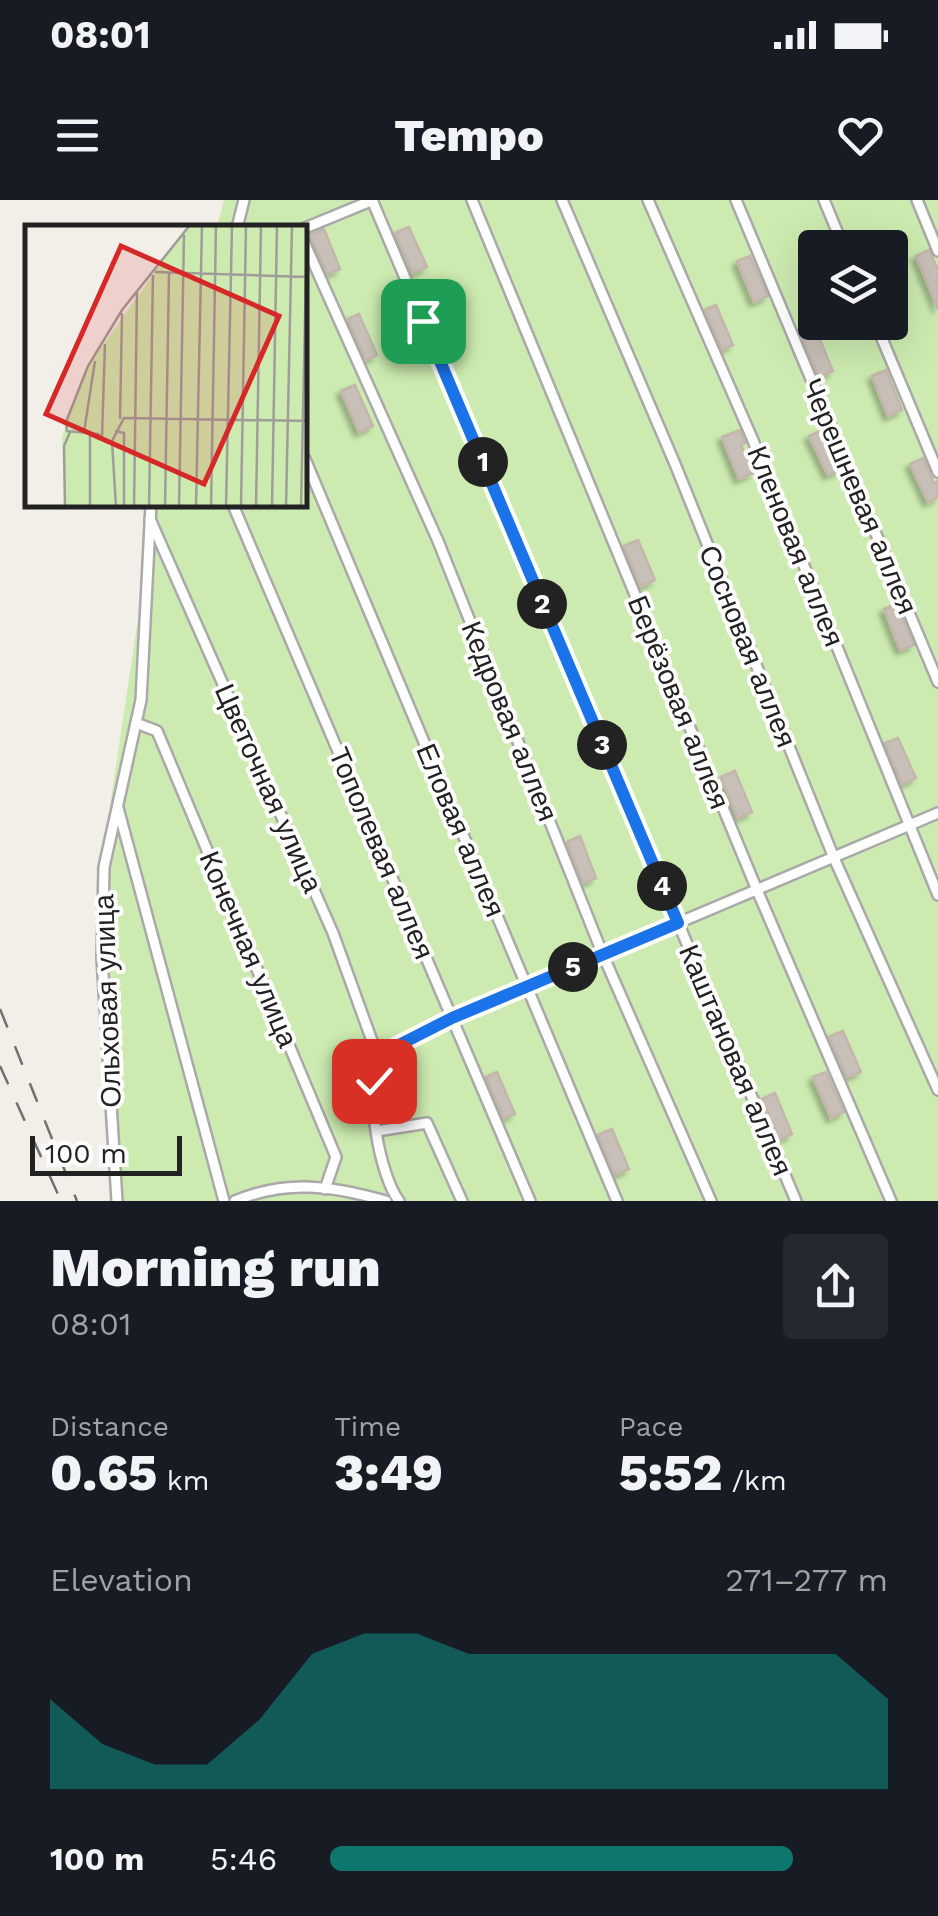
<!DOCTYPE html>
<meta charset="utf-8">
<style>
:root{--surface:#171b24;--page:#242831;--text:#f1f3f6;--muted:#9ea1a6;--accent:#0f766e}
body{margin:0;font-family:"Work Sans",sans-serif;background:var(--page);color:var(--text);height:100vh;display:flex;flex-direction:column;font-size:38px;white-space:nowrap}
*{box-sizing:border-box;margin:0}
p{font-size:32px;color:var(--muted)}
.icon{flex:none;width:55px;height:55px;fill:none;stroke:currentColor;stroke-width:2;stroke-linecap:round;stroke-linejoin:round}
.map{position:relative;height:1001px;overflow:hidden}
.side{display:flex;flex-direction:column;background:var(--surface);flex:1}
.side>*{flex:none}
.fabs{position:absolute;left:798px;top:30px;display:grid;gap:20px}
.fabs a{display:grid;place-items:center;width:110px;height:110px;border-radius:10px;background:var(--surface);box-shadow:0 10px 40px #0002;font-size:50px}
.scale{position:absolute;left:30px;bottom:25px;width:152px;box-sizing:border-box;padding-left:10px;border:5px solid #222;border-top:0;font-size:28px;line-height:35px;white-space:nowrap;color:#222;-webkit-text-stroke:8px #fff;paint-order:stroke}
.pin{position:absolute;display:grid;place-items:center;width:85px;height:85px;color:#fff;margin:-42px;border-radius:20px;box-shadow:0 5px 15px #0006}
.km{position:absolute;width:50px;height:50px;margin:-25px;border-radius:50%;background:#222;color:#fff;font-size:28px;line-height:50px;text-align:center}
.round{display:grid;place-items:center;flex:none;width:105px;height:105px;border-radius:10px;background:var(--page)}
.head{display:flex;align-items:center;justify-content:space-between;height:170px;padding:0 50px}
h1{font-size:55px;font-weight:800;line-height:75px}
.stats{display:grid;grid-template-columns:repeat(3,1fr);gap:15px;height:170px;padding:10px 50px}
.stats div{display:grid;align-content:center}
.stats b{font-size:50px;font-weight:800}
.stats small{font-size:28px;font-weight:400}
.stats p{font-size:28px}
.chart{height:280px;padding:20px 50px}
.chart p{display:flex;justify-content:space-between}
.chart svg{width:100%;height:180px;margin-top:10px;fill:var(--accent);opacity:.7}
ul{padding:0 50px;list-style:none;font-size:32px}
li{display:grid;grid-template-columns:160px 120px 1fr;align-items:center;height:75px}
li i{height:25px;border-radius:12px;background:var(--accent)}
.status{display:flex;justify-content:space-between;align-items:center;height:70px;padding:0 50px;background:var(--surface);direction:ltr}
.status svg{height:28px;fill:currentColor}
header{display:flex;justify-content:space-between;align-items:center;height:130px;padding:0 50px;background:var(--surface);font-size:45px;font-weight:800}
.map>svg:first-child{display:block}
</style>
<div class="status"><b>08:01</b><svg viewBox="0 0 49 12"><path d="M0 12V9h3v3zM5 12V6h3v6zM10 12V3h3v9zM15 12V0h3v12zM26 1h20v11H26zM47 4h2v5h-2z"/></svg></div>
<header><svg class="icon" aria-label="menu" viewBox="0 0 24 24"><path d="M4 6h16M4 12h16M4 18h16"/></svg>Tempo<svg class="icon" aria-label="heart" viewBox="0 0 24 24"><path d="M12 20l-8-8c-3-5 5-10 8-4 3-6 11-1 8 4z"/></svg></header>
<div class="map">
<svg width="938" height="1001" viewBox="0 0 938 1001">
<defs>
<filter id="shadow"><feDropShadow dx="-4.5" dy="4.5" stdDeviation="2.5" flood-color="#0004"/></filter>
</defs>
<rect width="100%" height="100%" fill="#f2efe9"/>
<path fill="#cdebb0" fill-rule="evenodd" d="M224 0H938V1001H124L95 706 155 305H305V28L217 27ZM815 48H890V122H815Z"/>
<g fill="#c7bfb8" stroke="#c4b6ab" stroke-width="2.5" filter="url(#shadow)">
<path d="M409 27 427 67 413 73 395 33Z"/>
<path d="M324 29 340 69 328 74 310 35Z"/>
<path d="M929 50 938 70V109L916 56Z"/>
<path d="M750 56 768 96 754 102 737 61Z"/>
<path d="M716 105 733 145 722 150 705 110Z"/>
<path d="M359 114 377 155 366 160 348 119Z"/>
<path d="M816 130 833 171 819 177 802 136Z"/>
<path d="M886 170 902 210 888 216 872 176Z"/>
<path d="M355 185 373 226 359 232 341 191Z"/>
<path d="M740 230 745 243 741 245 753 273 739 279 722 237Z"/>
<path d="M823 230 840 270 828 275 809 236Z"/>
<path d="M923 258 934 283 938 281V297L928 302 910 264Z"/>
<path d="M638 340 655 380 641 386 624 346Z"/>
<path d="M896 404 914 445 900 450 884 409Z"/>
<path d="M898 538 916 578 902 584 885 543Z"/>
<path d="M735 571 752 612 738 618 721 577Z"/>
<path d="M580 636 596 678 583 683 567 642Z"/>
<path d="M843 831 861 872 847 877 829 837Z"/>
<path d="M497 872 515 914 504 918 486 877Z"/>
<path d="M826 872 844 912 831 918 813 877Z"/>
<path d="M775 893 792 934 779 940 762 899Z"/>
<path d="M612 929 629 969 615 975 598 935Z"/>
</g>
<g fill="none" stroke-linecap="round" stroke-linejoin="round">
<defs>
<g id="minor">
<path d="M372 0 796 1001"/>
<path d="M472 0 757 690 891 1001"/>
<path d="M562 0 675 264 834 658 938 890"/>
<path d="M648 0 752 238 938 695"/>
<path d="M736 0 938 482"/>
<path d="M824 0 844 48"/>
<path d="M917 0 938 51"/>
<path d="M237 28 244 0"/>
<path d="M305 28 373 0"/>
<path d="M305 44 438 341 603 755 711 1001"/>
<path d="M875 122 938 272"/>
<path d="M305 259 617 1001"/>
<path d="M233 305 530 1001"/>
<path d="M150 319 333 733 380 863"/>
<path d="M136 523 157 531 336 957 325 989"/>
<path d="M118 608 224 1001"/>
<path d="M377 931 427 923 462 1001"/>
<path d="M117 1001 102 758 104 667 141 500 151 305"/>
<path d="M235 1001C287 979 333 986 386 1001"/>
<path d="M399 1001C380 976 364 892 380 864 392 840 430 829 453 818L938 613"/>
</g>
</defs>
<use href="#minor" stroke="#a9a9a9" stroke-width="14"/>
<use href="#minor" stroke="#fff" stroke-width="9"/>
<g stroke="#707070" stroke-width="2.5" stroke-dasharray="20 20" stroke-linecap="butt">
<path d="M0 809 77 1001"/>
<path d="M0 866 61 1001"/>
</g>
</g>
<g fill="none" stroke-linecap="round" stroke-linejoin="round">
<defs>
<path id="route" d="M374 881 380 864 393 848 452 818 678 723 423 121"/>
</defs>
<use href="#route" stroke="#fff" stroke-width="20"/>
<use href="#route" stroke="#1a73e8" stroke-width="12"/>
</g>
<g text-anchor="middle" stroke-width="8" stroke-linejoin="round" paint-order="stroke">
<g font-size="28" fill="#222" stroke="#fff">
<text transform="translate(860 296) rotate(67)" y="10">Черешневая аллея</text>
<text transform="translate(796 346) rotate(68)" y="10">Кленовая аллея</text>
<text transform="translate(748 446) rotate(68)" y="10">Сосновая аллея</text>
<text transform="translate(679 502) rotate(68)" y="10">Берёзовая аллея</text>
<text transform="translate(510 521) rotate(68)" y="10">Кедровая аллея</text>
<text transform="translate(269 588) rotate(66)" y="10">Цветочная улица</text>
<text transform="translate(461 630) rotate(67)" y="10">Еловая аллея</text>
<text transform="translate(382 653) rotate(67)" y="10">Тополевая аллея</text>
<text transform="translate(249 749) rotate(67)" y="10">Конечная улица</text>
<text transform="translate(107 801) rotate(-92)" y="10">Ольховая улица</text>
<text transform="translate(736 860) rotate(67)" y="10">Каштановая аллея</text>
</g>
</g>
<g transform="translate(25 25)">
<rect width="282" height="282" fill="#f2efe9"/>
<path d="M163 0H282V282H40L37 212 59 147Z" fill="#cdebb0"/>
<path fill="none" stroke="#9f9d99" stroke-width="2.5" d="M130 47 282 52M95 194 97 88M90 206 99 208V282M59 207 70 136M65 207V282M77 211 80 119M88 220 73 209 42 206 41 197 63 141 97 85 165 0M40 282 39 221 45 207M91 282 87 216 99 193 283 196M109 282 112 65M124 282 128 50M140 282 144 48M154 282 159 10M171 282 177 0M186 282 191 0M201 282 207 0M216 282 221 0M231 282 236 0M247 282 252 0M261 282 267 0M276 282 282 0"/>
<path fill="#d62828" fill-opacity="0.15" stroke="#d62828" stroke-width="5" d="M96 21 254 91 179 259 21 189Z"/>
<rect width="282" height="282" fill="none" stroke="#222" stroke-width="5"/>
</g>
</svg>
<div class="fabs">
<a><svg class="icon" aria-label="layers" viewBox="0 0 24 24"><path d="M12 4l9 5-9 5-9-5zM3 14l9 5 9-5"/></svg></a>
</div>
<div class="scale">100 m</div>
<div class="pin" style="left:423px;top:121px;background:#1e9e55"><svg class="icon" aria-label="arrive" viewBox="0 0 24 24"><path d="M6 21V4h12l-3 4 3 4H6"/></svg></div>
<div class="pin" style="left:374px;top:881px;background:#d93025"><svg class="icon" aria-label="check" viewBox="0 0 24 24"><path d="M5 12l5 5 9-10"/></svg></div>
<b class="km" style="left:483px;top:262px">1</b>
<b class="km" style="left:542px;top:404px">2</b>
<b class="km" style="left:602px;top:545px">3</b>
<b class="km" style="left:662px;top:686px">4</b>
<b class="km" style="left:573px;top:767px">5</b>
</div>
<section class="side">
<div class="head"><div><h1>Morning run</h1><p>08:01</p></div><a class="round"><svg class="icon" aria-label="share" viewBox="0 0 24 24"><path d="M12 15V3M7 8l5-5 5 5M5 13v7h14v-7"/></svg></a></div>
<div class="stats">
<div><p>Distance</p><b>0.65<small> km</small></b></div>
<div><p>Time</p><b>3:49</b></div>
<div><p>Pace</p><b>5:52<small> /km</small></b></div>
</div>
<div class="chart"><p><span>Elevation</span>271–277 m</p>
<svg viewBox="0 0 160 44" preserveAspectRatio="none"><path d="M0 44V22L10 33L20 38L30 38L40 27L50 11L60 6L70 6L80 11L90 11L100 11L110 11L120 11L130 11L140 11L150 11L160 22V44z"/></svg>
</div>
<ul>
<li><b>100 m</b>5:46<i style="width:83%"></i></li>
</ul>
</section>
